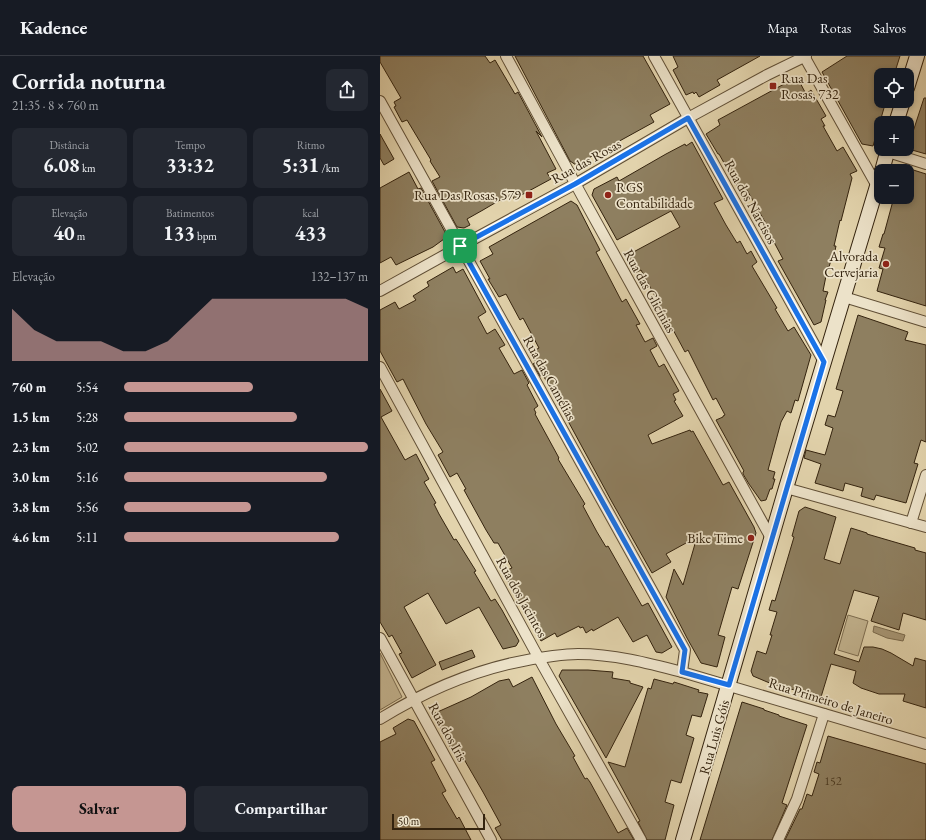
<!DOCTYPE html>
<html lang="pt">
<meta charset="utf-8">
<style>
:root{--surface:#171b24;--page:#242831;--text:#f1f3f6;--muted:#9ea1a6;--line:#363941;--accent:#c59692}
body{margin:0;font-family:"EB Garamond",serif;background:var(--page);color:var(--text);height:100vh;display:flex;flex-direction:column;font-size:15px;white-space:nowrap}
*{box-sizing:border-box;margin:0}
p{font-size:13px;color:var(--muted)}
.icon{flex:none;width:22px;height:22px;fill:none;stroke:currentColor;stroke-width:2;stroke-linecap:round;stroke-linejoin:round}
.map{position:relative;flex:1;overflow:hidden}
.details{display:flex;flex-direction:column;background:var(--surface);width:380px}
.details>*{flex:none}
.controls{position:absolute;left:494px;top:12px;display:grid;gap:8px}
.controls a{display:grid;place-items:center;width:40px;height:40px;border-radius:8px;background:var(--surface);box-shadow:0 2px 6px #0003;font-size:20px}
.scale{position:absolute;left:12px;bottom:10px;width:93px;box-sizing:border-box;padding-left:4px;border:2px solid #34230e;border-top:0;font-size:11px;line-height:14px;white-space:nowrap;color:#34230e;-webkit-text-stroke:3px #ece2c9;paint-order:stroke}
.pin{position:absolute;display:grid;place-items:center;width:34px;height:34px;color:#fff;margin:-17px;border-radius:8px;box-shadow:0 2px 6px #0006}
.round{display:grid;place-items:center;flex:none;width:42px;height:42px;border-radius:8px;background:var(--page)}
.summary{display:flex;align-items:center;justify-content:space-between;height:68px;padding:0 12px}
h1{font-size:22px;font-weight:700;line-height:30px}
.figures{display:grid;grid-template-columns:repeat(3,1fr);gap:6px;height:68px;padding:4px 12px}
.figures div{display:grid;align-content:center;border-radius:8px;background:var(--page);text-align:center}
.figures b{font-size:20px;font-weight:700}
.figures small{font-size:11px;font-weight:400}
.figures p{font-size:11px}
.chart{height:112px;padding:8px 12px}
.chart p{display:flex;justify-content:space-between}
.chart svg{width:100%;height:72px;margin-top:4px;fill:var(--accent);opacity:.7}
.action{display:flex;gap:8px;margin-top:auto;padding:8px 12px}
.action a{flex:1;height:46px;border-radius:8px;background:var(--accent);color:#111;font-size:16px;font-weight:700;line-height:46px;text-align:center}
.action a+a{background:var(--page);color:var(--text)}
ul{padding:0 12px;list-style:none;font-size:13px}
li{display:grid;grid-template-columns:64px 48px 1fr;align-items:center;height:30px}
li i{height:10px;border-radius:5px;background:var(--accent)}
header{display:flex;align-items:center;gap:24px;box-sizing:border-box;height:56px;padding:0 20px;background:var(--surface);border-bottom:1px solid var(--line)}
header strong{font-size:19px}
nav{display:flex;gap:22px;margin-inline-start:auto;font-size:14px}
main{display:flex;flex:1;min-height:0}
.map>svg:first-child{display:block}
</style>
<header>
<strong>Kadence</strong>
<nav><a>Mapa</a><a>Rotas</a><a>Salvos</a></nav>
</header>
<main>
<section class="details">
<div class="summary"><div><h1>Corrida noturna</h1><p>21:35 · 8 × 760 m</p></div><a class="round"><svg class="icon" aria-label="share" viewBox="0 0 24 24"><path d="M12 15V3M7 8l5-5 5 5M5 13v7h14v-7"/></svg></a></div>
<div class="figures">
<div><p>Distância</p><b>6.08<small> km</small></b></div>
<div><p>Tempo</p><b>33:32</b></div>
<div><p>Ritmo</p><b>5:31<small> /km</small></b></div>
</div>
<div class="figures">
<div><p>Elevação</p><b>40<small> m</small></b></div>
<div><p>Batimentos</p><b>133<small> bpm</small></b></div>
<div><p>kcal</p><b>433</b></div>
</div>
<div class="chart"><p><span>Elevação</span>132–137 m</p>
<svg viewBox="0 0 160 44" preserveAspectRatio="none"><path d="M0 44V12L10 25L20 32L30 32L40 32L50 38L60 38L70 32L80 19L90 6L100 6L110 6L120 6L130 6L140 6L150 6L160 12V44z"/></svg>
</div>
<ul>
<li><b>760 m</b>5:54<i style="width:53%"></i></li>
<li><b>1.5 km</b>5:28<i style="width:71%"></i></li>
<li><b>2.3 km</b>5:02<i style="width:100%"></i></li>
<li><b>3.0 km</b>5:16<i style="width:83%"></i></li>
<li><b>3.8 km</b>5:56<i style="width:52%"></i></li>
<li><b>4.6 km</b>5:11<i style="width:88%"></i></li>
</ul>
<div class="action"><a>Salvar</a><a>Compartilhar</a></div>
</section>
<div class="map">
<svg width="546" height="784" viewBox="0 0 546 784">
<rect width="100%" height="100%" fill="#e2d3ac"/>
<filter id="stains"><feTurbulence type="fractalNoise" baseFrequency=".005" numOctaves="4"/><feColorMatrix values="0 0 0 0 .2 0 0 0 0 .09 0 0 0 0 .02 0 0 0 .5 -.17"/></filter>
<radialGradient id="worn" r=".72"><stop offset=".6" stop-color="#630" stop-opacity="0"/><stop offset="1" stop-color="#630" stop-opacity=".3"/></radialGradient>
<g fill="#c4b591" stroke="#7c6c50">
<path d="M468 559 488 565 478 600 458 594Z"/>
<path d="M0 597 22 641 0 654Z"/>
</g>
<path fill="#a79776" stroke="#79694c" d="M494 570 525 579 523 585 507 582 493 576Z"/>
<g fill="#8e7f60" stroke="#34230e">
<path d="M0 0H105L110 7 115 4 135 38 138 36 162 81 156 75 176 113 167 117 171 123 134 143 132 139 121 145 120 144 103 154 87 163 90 169 84 172 77 171 52 125 60 121 50 105 51 104 27 64 22 66 14 51 16 50 14 46 21 42 0 6Z"/>
<path d="M135 0H263L290 48 270 59 274 66 205 104 206 105 199 109H196L190 105Z"/>
<path d="M293 0H380L337 24 340 29 319 41 316 36 314 38 313 36 306 39 293 14 298 11Z"/>
<path d="M467 0H520L514 19H496L501 29V45H506L493 90 482 88 442 16Z"/>
<path d="M417 21 426 38 431 34 446 60 441 63 445 70H443L457 95 463 91 477 115 470 118 472 122 461 165 460 164 454 190H456L453 204H451L449 211 448 210 443 235 448 236 445 244H446L441 266 434 269 398 205 403 203 387 173 384 167 385 166 367 134 361 137 339 98H338L326 78 340 69 338 64Z"/>
<path d="M544 42H546V98L532 94 529 88Z"/>
<path d="M0 78 14 103 4 109 0 102Z"/>
<path d="M312 86 343 143 334 147 346 169 357 187 360 185 367 198 371 195 377 206 372 210 397 252 395 253 408 275 414 271 431 299 418 345 415 344 411 357 407 355 401 366 388 414 395 416 393 423H395L392 433H390L386 444 381 445 369 428 363 418V416L364 415 336 364 343 361V360L345 359 336 342 333 344 308 294 305 296 261 214 255 217 246 200 300 171 291 155 237 184 212 139 214 133 237 121 239 125 286 98 305 88 306 90Z"/>
<path d="M527 112 546 118V250L497 235 503 213 499 212 505 192 499 191 503 178H504L514 141H527Z"/>
<path d="M29 116 38 133 41 132 65 176 64 183 53 191 16 209 11 201 0 207V132Z"/>
<path d="M191 145 197 149 220 194 216 196 242 246 246 243 260 268 256 269 265 286 273 282 277 290 270 294 279 311 284 308 299 335 293 338 296 344 294 345 303 360 268 379 272 388 310 374 311 376 313 375 343 429 349 426 374 471 376 477 358 533 352 531 338 579 345 581 337 611 321 607 307 582 286 541 294 513 303 529 317 481 286 498 291 506 272 517 232 446 163 319 160 320 153 308 156 306 150 297 159 292 143 262 140 264 126 238 119 241 108 223H110L100 205 113 198 109 191Z"/>
<path d="M73 211 76 217 83 213 106 256 98 261 107 278 115 273 125 289 119 292 134 318 142 314 149 327 147 329 158 350 154 353 156 357 155 358 179 402 178 403 205 448 203 450 217 476 226 491 228 490 262 550 268 547 292 591 282 597 276 596 267 579 253 586 238 561 213 575 212 573 206 577 203 571 200 572 199 570 177 581 175 577 161 585 123 516 132 512 118 487H114L106 474 84 434 86 433 77 417 70 421 58 399 63 396 46 368 27 331 23 323 17 326 0 295V254L15 246 19 253 36 244 33 240 49 230 47 226Z"/>
<path d="M478 259 528 276 525 284 546 289V386L541 384 534 407 538 408 526 447 496 439 494 444 481 440 483 432 465 427 463 435 435 427 441 408 424 402 426 394 445 399 453 372 445 369 448 359 455 361 463 335 456 333Z"/>
<path d="M0 333 12 355 1 361 25 404 36 398 49 423 44 426 56 447 54 448 59 458 74 484 76 483 96 515 94 516 111 545 115 543 122 554 139 585 136 590 123 593 99 551 66 568 48 537 24 551 56 609 32 622 19 598 22 597 12 579 9 581 0 566Z"/>
<path d="M425 451 456 461 444 503 460 508 471 472 487 477V478L535 492V494L546 497V564L523 557 519 574 491 565 499 541 474 534 454 598 479 606 484 591H493L502 593 511 597 533 610 535 602 546 605V652L523 645 525 638H499L481 632 473 627 476 615 451 608 441 641 392 628 373 620 371 615 377 595 386 598 392 579H390L397 556 389 554 392 544 395 545 414 481 412 480 419 455Z"/>
<path d="M92 594 95 601 62 614 59 606Z"/>
<path d="M182 614H208L233 616 232 622 250 625V627L263 631 226 702 179 620Z"/>
<path d="M152 621 176 668 195 700 193 701 205 723 207 722 210 726 238 777 247 772 254 784H122L115 772 121 769 103 736 81 698 75 700 53 658 91 641 119 625 129 623 133 631Z"/>
<path d="M274 623 293 628 294 626 319 634 318 636 328 638 321 661 312 659 306 679 314 682 301 727 291 724 285 746 294 749 285 784H267L258 766 260 765 228 706 245 711 268 632 271 633Z"/>
<path d="M362 646 384 653V654L399 659V660L427 669 402 747 407 749 392 784H320Z"/>
<path d="M28 663 34 665 55 704 51 706 66 735 62 737 77 763 79 761 91 784H0V686L16 678 13 672Z"/>
<path d="M448 680 546 708V784H405L420 753H422L427 738 432 740 439 718 434 716 437 706 440 707Z"/>
</g>
<g fill="none" stroke-linecap="round" stroke-linejoin="round">
<defs>
<g id="street">
<path d="M126 0 202 140 391 482"/>
<path d="M274 0 444 306"/>
<path d="M424 0 497 130"/>
<path d="M0 45 305 594 302 616"/>
<path d="M508 96 546 108"/>
<path d="M0 235 81 190 195 128 308 62 387 19 426 0"/>
<path d="M464 241 546 266"/>
<path d="M0 311 163 610 261 784"/>
<path d="M406 432 546 471"/>
<path d="M531 467 546 419"/>
<path d="M0 582 111 784"/>
<path d="M0 663C53 630 112 607 173 600 181 599 190 598 198 598 233 598 268 607 302 616L546 688"/>
<path d="M398 784 417 743 444 658"/>
</g>
<g id="secondary">
<path d="M527 32 537 0"/>
<path d="M516 67 523 45"/>
<path d="M502 115 508 93"/>
<path d="M303 784 406 432 501 117"/>
</g>
</defs>
<use href="#street" stroke="#604f36" stroke-width="12"/>
<use href="#secondary" stroke="#34230e" stroke-width="16"/>
<use href="#street" stroke="#ece2c9" stroke-width="10"/>
<use href="#secondary" stroke="#ece2c9" stroke-width="14"/>
</g>
<g fill="none" stroke-linecap="round" stroke-linejoin="round">
<defs>
<path id="route" d="M308 62 444 306 349 629 302 616 305 594 80 190 195 128Z"/>
</defs>
<use href="#route" stroke="#fff" stroke-width="8"/>
<use href="#route" stroke="#1a73e8" stroke-width="5"/>
</g>
<g fill="#8f2418" stroke="#ece2c9" stroke-width="1.5">
<rect x="389" y="26" width="8" height="8" rx="2"/>
<rect x="145" y="135" width="8" height="8" rx="2"/>
<circle cx="228" cy="139" r="4"/>
<circle cx="506" cy="208" r="4"/>
<circle cx="371" cy="482" r="4"/>
</g>
<g text-anchor="middle" stroke-width="3.5" stroke-linejoin="round" paint-order="stroke">
<g font-size="12" fill="#4a3a22">
<text x="453" y="729">152</text>
</g>
<g font-size="14" fill="#34230e" stroke="#ece2c9" text-anchor="end">
<text x="401" y="27" text-anchor="start">Rua Das<tspan x="401" dy="16">Rosas, 732</tspan></text>
<text x="236" y="136" text-anchor="start">RGS<tspan x="236" dy="16">Contabilidade</tspan></text>
<text x="141" y="144">Rua Das Rosas, 579</text>
<text x="498" y="205">Alvorada<tspan x="498" dy="16">Cervejaria</tspan></text>
<text x="363" y="487">Bike Time</text>
</g>
<g font-size="14" fill="#34230e" stroke="#ece2c9">
<text transform="translate(206 105) rotate(-29)" y="5">Rua das Rosas</text>
<text transform="translate(371 146) rotate(61)" y="5">Rua dos Narcisos</text>
<text transform="translate(270 235) rotate(61)" y="5">Rua das Glicínias</text>
<text transform="translate(170 322) rotate(61)" y="5">Rua das Camélias</text>
<text transform="translate(142 541) rotate(61)" y="5">Rua dos Jacintos</text>
<text transform="translate(451 645) rotate(17)" y="5">Rua Primeiro de Janeiro</text>
<text transform="translate(68 676) rotate(61)" y="5">Rua dos Iris</text>
<text transform="translate(334 681) rotate(-74)" y="5">Rua Luis Góis</text>
</g>
</g>
<rect width="100%" height="100%" filter="url(#stains)"/>
<rect width="100%" height="100%" fill="url(#worn)"/>
</svg>
<div class="controls">
<a><svg class="icon" aria-label="locate" viewBox="0 0 24 24"><circle cx="12" cy="12" r="6"/><path d="M12 2v4M12 18v4M2 12h4M18 12h4"/></svg></a>
<a>+</a>
<a>−</a>
</div>
<div class="scale">50 m</div>
<div class="pin" style="left:80px;top:190px;background:#1e9e55"><svg class="icon" aria-label="arrive" viewBox="0 0 24 24"><path d="M6 21V4h12l-3 4 3 4H6"/></svg></div>
</div>
</main>
